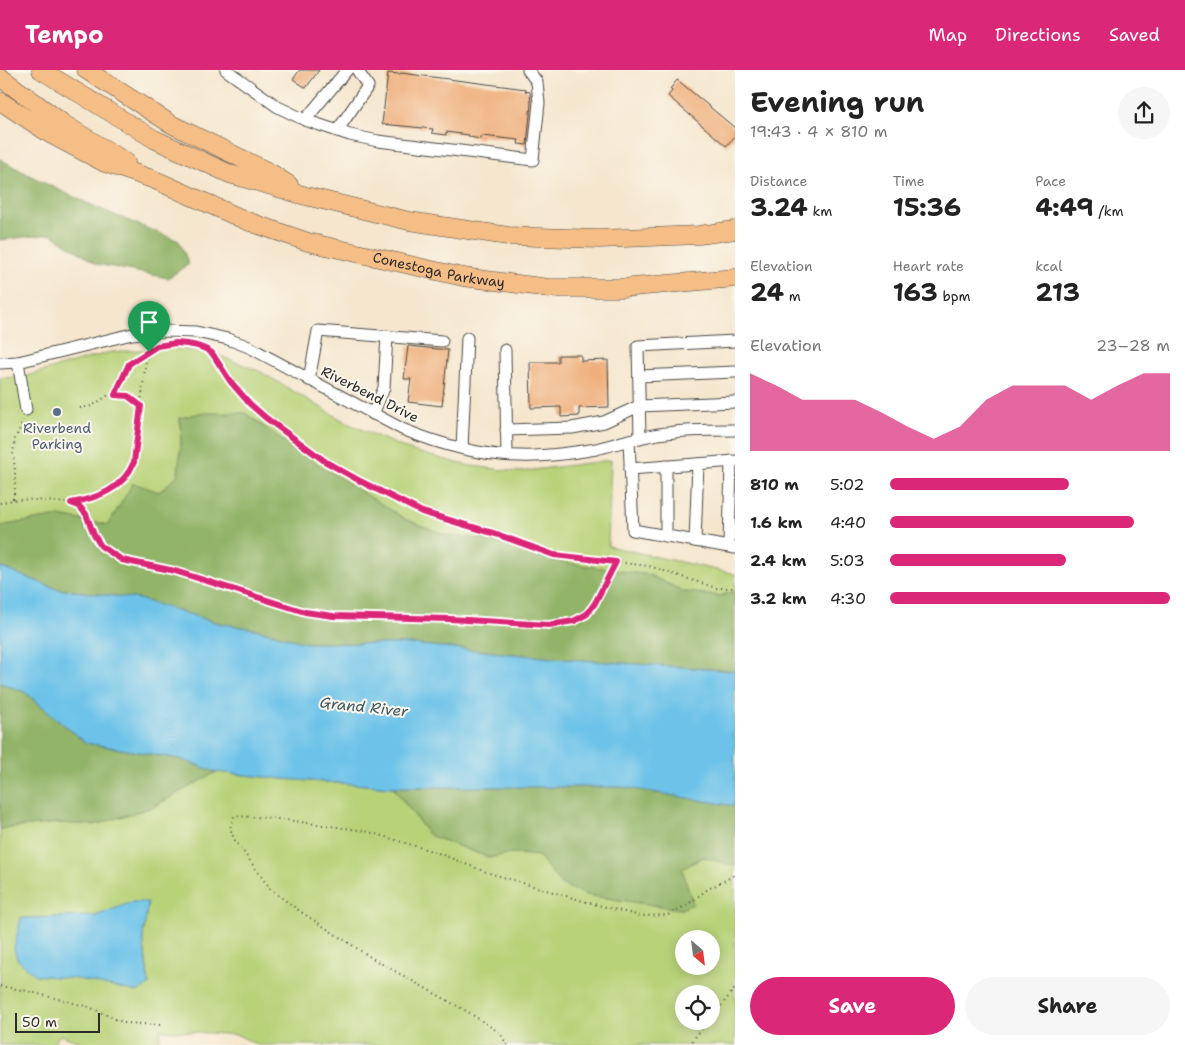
<!DOCTYPE html>
<meta charset="utf-8">
<style>
:root{--surface:#fff;--page:#f6f6f6;--text:#222;--muted:#767676;--accent:#db2777}
body{margin:0;font-family:"Shantell Sans",sans-serif;background:var(--page);color:var(--text);height:100vh;display:flex;flex-direction:column;font-size:19px;white-space:nowrap}
*{box-sizing:border-box;margin:0}
p{font-size:16px;color:var(--muted)}
.icon{flex:none;width:28px;height:28px;fill:none;stroke:currentColor;stroke-width:2;stroke-linecap:round;stroke-linejoin:round}
.map{position:relative;flex:1;overflow:hidden}
.sheet{display:flex;flex-direction:column;background:var(--surface);width:450px}
.sheet>*{flex:none}
.needle{width:32px;rotate:152deg}
.tools{position:absolute;left:675px;top:860px;display:grid;gap:10px}
.tools a{display:grid;place-items:center;width:45px;height:45px;border-radius:50%;background:var(--surface);box-shadow:0 2px 12px #0003;font-size:25px}
.scale{position:absolute;left:15px;bottom:12px;width:85px;box-sizing:border-box;padding-left:5px;border:2px solid #2b2b2b;border-top:0;font-size:14px;line-height:18px;white-space:nowrap;color:#2b2b2b;-webkit-text-stroke:4px #fbf7ec;paint-order:stroke}
.pin{position:absolute;display:grid;place-items:center;width:42px;height:42px;color:#fff;margin:-51px -21px;border-radius:50% 50% 50% 0;rotate:-45deg;box-shadow:0 0 5px #0007}
.pin .icon{rotate:45deg}
.round{display:grid;place-items:center;flex:none;width:52px;height:52px;border-radius:26px;background:var(--page)}
.overview{display:flex;align-items:center;justify-content:space-between;height:85px;padding:0 15px}
h1{font-size:28px;font-weight:700;line-height:38px}
.figures{display:grid;grid-template-columns:repeat(3,1fr);gap:8px;height:85px;padding:5px 15px}
.figures div{display:grid;align-content:center}
.figures b{font-size:25px;font-weight:700}
.figures small{font-size:14px;font-weight:400}
.figures p{font-size:14px}
.chart{height:140px;padding:10px 15px}
.chart p{display:flex;justify-content:space-between}
.chart svg{width:100%;height:90px;margin-top:5px;fill:var(--accent);opacity:.7}
.primary-button{display:flex;gap:10px;margin-top:auto;padding:10px 15px}
.primary-button a{flex:1;height:58px;border-radius:30px;background:var(--accent);color:#fff;font-size:20px;font-weight:700;line-height:58px;text-align:center}
.primary-button a+a{background:var(--page);color:var(--text)}
ul{padding:0 15px;list-style:none;font-size:16px}
li{display:grid;grid-template-columns:80px 60px 1fr;align-items:center;height:38px}
li i{height:12px;border-radius:6px;background:var(--accent)}
header{display:flex;align-items:center;gap:30px;box-sizing:border-box;height:70px;padding:0 25px;background:var(--accent);color:#fff}
header strong{font-size:24px}
nav{display:flex;gap:28px;margin-inline-start:auto;font-size:18px}
main{display:flex;flex:1;min-height:0}
.map>svg:first-child{display:block}
</style>
<header>
<strong>Tempo</strong>
<nav><a>Map</a><a>Directions</a><a>Saved</a></nav>
</header>
<main>
<div class="map">
<svg width="735" height="975" viewBox="0 0 735 975">
<rect width="100%" height="100%" fill="#fbf7ec"/>
<filter id="ink" filterUnits="userSpaceOnUse"><feTurbulence type="fractalNoise" baseFrequency=".02" numOctaves="2"/><feDisplacementMap in="SourceGraphic" scale="10" xChannelSelector="R" yChannelSelector="G"/><feConvolveMatrix kernelMatrix="1 2 1 2 8 2 1 2 1" color-interpolation-filters="sRGB"/></filter>
<filter id="wash" filterUnits="userSpaceOnUse"><feTurbulence type="fractalNoise" baseFrequency=".0096" numOctaves="4" result="noise"/><feDisplacementMap in="SourceGraphic" scale="20" xChannelSelector="R" yChannelSelector="G"/><feGaussianBlur stdDeviation="1.12" result="paint"/><feColorMatrix in="noise" values="0 0 0 0 0 0 0 0 0 0 0 0 0 0 0 0 0 1.4 0 .05"/><feComposite in="paint" operator="in"/></filter>
<g filter="url(#wash)">
<rect width="100%" height="100%" fill="#f5e6cd"/>
<g fill="#b8d278" stroke="#727e52" fill-rule="evenodd">
<path d="M170 278 212 283 259 301 349 354 409 380 465 395 518 402 611 390 608 476 735 504V521L720 526 685 522 649 505 554 491 486 470 445 465 405 449 297 381 245 343 180 348 181 374 178 405 159 422 133 414 108 455 59 446 0 456V308L26 306 111 282Z"/>
<path d="M216 702 283 709 393 717 429 765 490 788 511 783 539 786 561 814 586 825 681 839 693 834 682 799 703 787 735 796V975H257L238 965 161 960 158 975H89L60 965 52 975H0V759L58 753 94 755 153 737ZM147 832 143 867 149 915 35 905 21 848 95 846ZM684 869H711V896H684ZM684 924H711V951H684Z"/>
</g>
<g fill="#92b468" stroke="#5e704a">
<path d="M0 89C57 122 118 147 179 171L189 194 168 208 97 194 51 164 0 170Z"/>
<path d="M200 343H245L297 381 405 449 445 465 486 470 554 491 649 505 685 522 720 526 735 521V601L553 588 411 574 306 573 259 560 218 553 139 529 57 519 0 497V456L59 446 108 455 133 413 159 422 178 405 181 374 180 348Z"/>
<path d="M0 613 25 622 86 673 180 689 216 702 153 737 94 755 58 753 0 759Z"/>
<path d="M393 717H622L735 736V796L703 787 682 799 693 834 681 839 586 825 561 814 539 786 511 783 490 788 429 765Z"/>
</g>
<g fill="#6cc2e9" stroke="#4c768a">
<path d="M0 497 57 519 139 529 218 553 259 560 306 573 411 574 553 588 735 601V662L733 666 735 667V736L622 717H393L283 709 216 702 180 689 86 673 25 622 0 613Z"/>
<path d="M132 832H148L143 867 149 915 137 922 77 909 35 905 17 889 14 878 21 848 95 846Z"/>
</g>
<g id="blocks">
<g fill="#efad79">
<path d="M300 0H319L306 18 293 9Z"/>
<path d="M388 3 400 4 401 3 526 19 525 21 530 22 531 33 527 75 518 74 519 70 482 66 481 69 469 67V65L446 62V65L432 63 433 59 382 54Z"/>
<path d="M677 10 680 12 735 58V66L726 76 668 26 672 21 670 19Z"/>
<path d="M408 276 448 280 442 336 408 332 411 309H404Z"/>
<path d="M558 285H581V291L608 290 609 337 579 338V346L561 347V337L531 338 530 292H558Z"/>
</g>
</g>
</g>
<g filter="url(#ink)">
<use href="#blocks" fill-opacity="0" stroke="#494743" stroke-width="1"/>
<g fill="none" stroke-linecap="round" stroke-linejoin="round">
<defs>
<g id="minor">
<path d="M226 0 278 37 305 50 350 65 378 71 533 90 539 33 537 12 528 0"/>
<path d="M305 50 347 0"/>
<path d="M337 61 368 16 357 0"/>
<path d="M505 280 507 385"/>
<path d="M18 292 26 340"/>
<path d="M0 293 18 292 132 264 163 261 196 262 228 269 249 277 402 359C439 374 480 386 520 386 545 387 572 383 596 379 613 375 630 369 648 366 676 360 706 360 735 360"/>
<path d="M639 306 735 302"/>
<path d="M309 310 318 261 442 271"/>
<path d="M373 344 384 318 387 266"/>
<path d="M506 360 572 358 604 352 639 336 735 332"/>
<path d="M640 368 638 276 735 271"/>
<path d="M629 370 633 460 735 478"/>
<path d="M462 378 467 268"/>
<path d="M666 396V466"/>
<path d="M630 399 735 391"/>
<path d="M695 471 698 394"/>
<path d="M729 476 731 391"/>
</g>
<g id="highway">
<path d="M41 0 154 69 230 104 306 126 409 151 508 166 599 169 699 165 735 160"/>
<path d="M86 0 171 54 271 103 289 115"/>
<path d="M0 7 64 54 126 92"/>
<path id="s1" d="M0 31 50 64 105 93 155 110 247 151 308 172 463 207 549 218H622L735 208"/>
</g>
</defs>
<use href="#minor" stroke="#494743" stroke-width="13"/>
<use href="#highway" stroke="#494743" stroke-width="19"/>
<g stroke="#494743" stroke-width="2" stroke-dasharray="1 4" stroke-linecap="butt">
<path d="M187 274 203 277 212 283 230 311 250 334 266 348 326 392 360 411 422 442 496 464 553 485 649 496 716 518H735"/>
<path d="M115 325 129 294 148 283"/>
<path d="M80 338 92 336 107 326 115 325 128 326 141 336"/>
<path d="M13 429 15 418V400L13 383 15 369 23 351"/>
<path d="M0 433C22 426 46 432 69 433 95 433 124 417 134 392L146 290C151 278 159 274 172 274"/>
<path d="M71 433 79 436 86 444 93 465 101 476 122 490 175 501 305 542 333 546 450 549 549 555 574 551 587 543 595 533 616 492"/>
<path d="M0 916 27 921 89 937 124 953 160 955"/>
<path d="M711 947 735 919"/>
<path d="M507 975 500 963 468 942 375 890 304 844 271 820 234 769 230 758 234 746 272 748 366 761 438 783 486 802 583 831 640 846 668 845 687 835 708 819 733 806 735 807"/>
<path d="M689 975 708 951"/>
</g>
<use href="#minor" stroke="#fff" stroke-width="11"/>
<use href="#highway" stroke="#f6be87" stroke-width="18"/>
</g>
</g>
<g fill="none" stroke-linecap="round" stroke-linejoin="round" filter="url(#ink)">
<defs>
<path id="route" d="M176 273C189 274 201 275 212 283L230 311 250 334 266 348 326 392 360 411 422 442 496 464 554 485 616 492 595 533 587 544 574 551 549 555 450 549 333 546 305 542 175 501 122 490 101 476 94 465 86 444 79 436 71 433C98 428 123 419 134 392L141 336 128 326 115 325 129 294 157 276Z"/>
</defs>
<use href="#route" stroke="#fff" stroke-width="10"/>
<use href="#route" stroke="#db2777" stroke-width="6"/>
</g>
<circle fill="#5c6f8a" stroke="#fbf7ec" stroke-width="2" cx="57" cy="342" r="5"/>
<g text-anchor="middle" stroke-width="4" stroke-linejoin="round" paint-order="stroke">
<g font-size="14" fill="#2b2b2b" stroke="#fbf7ec">
<text dy="5" stroke="none"><textPath href="#s1" startOffset="474">Conestoga Parkway</textPath></text>
<text transform="translate(370 324) rotate(27)" y="5">Riverbend Drive</text>
</g>
<g font-size="14" fill="#4e5e75" stroke="#fbf7ec">
<text x="57" y="363">Riverbend<tspan x="57" dy="16">Parking</tspan></text>
</g>
<g font-size="15" font-style="italic" fill="#3e5864" stroke="#fbf7ec">
<text transform="translate(364 637) rotate(6)" y="5">Grand River</text>
</g>
</g>
</svg>
<div class="tools">
<a><svg class="needle" viewBox="-14 -14 28 28"><path d="M0-13l5 13h-10z" fill="#e53935"/><path d="M0 13l5-13h-10z" fill="#767676"/></svg></a>
<a><svg class="icon" aria-label="locate" viewBox="0 0 24 24"><circle cx="12" cy="12" r="6"/><path d="M12 2v4M12 18v4M2 12h4M18 12h4"/></svg></a>
</div>
<div class="scale">50 m</div>
<div class="pin" style="left:149px;top:282px;background:#1e9e55"><svg class="icon" aria-label="arrive" viewBox="0 0 24 24"><path d="M6 21V4h12l-3 4 3 4H6"/></svg></div>
</div>
<section class="sheet">
<div class="overview"><div><h1>Evening run</h1><p>19:43 · 4 × 810 m</p></div><a class="round"><svg class="icon" aria-label="share" viewBox="0 0 24 24"><path d="M12 15V3M7 8l5-5 5 5M5 13v7h14v-7"/></svg></a></div>
<div class="figures">
<div><p>Distance</p><b>3.24<small> km</small></b></div>
<div><p>Time</p><b>15:36</b></div>
<div><p>Pace</p><b>4:49<small> /km</small></b></div>
</div>
<div class="figures">
<div><p>Elevation</p><b>24<small> m</small></b></div>
<div><p>Heart rate</p><b>163<small> bpm</small></b></div>
<div><p>kcal</p><b>213</b></div>
</div>
<div class="chart"><p><span>Elevation</span>23–28 m</p>
<svg viewBox="0 0 160 44" preserveAspectRatio="none"><path d="M0 44V6L10 12L20 19L30 19L40 19L50 25L60 32L70 38L80 32L90 19L100 12L110 12L120 12L130 19L140 12L150 6L160 6V44z"/></svg>
</div>
<ul>
<li><b>810 m</b>5:02<i style="width:64%"></i></li>
<li><b>1.6 km</b>4:40<i style="width:87%"></i></li>
<li><b>2.4 km</b>5:03<i style="width:63%"></i></li>
<li><b>3.2 km</b>4:30<i style="width:100%"></i></li>
</ul>
<div class="primary-button"><a>Save</a><a>Share</a></div>
</section>
</main>
